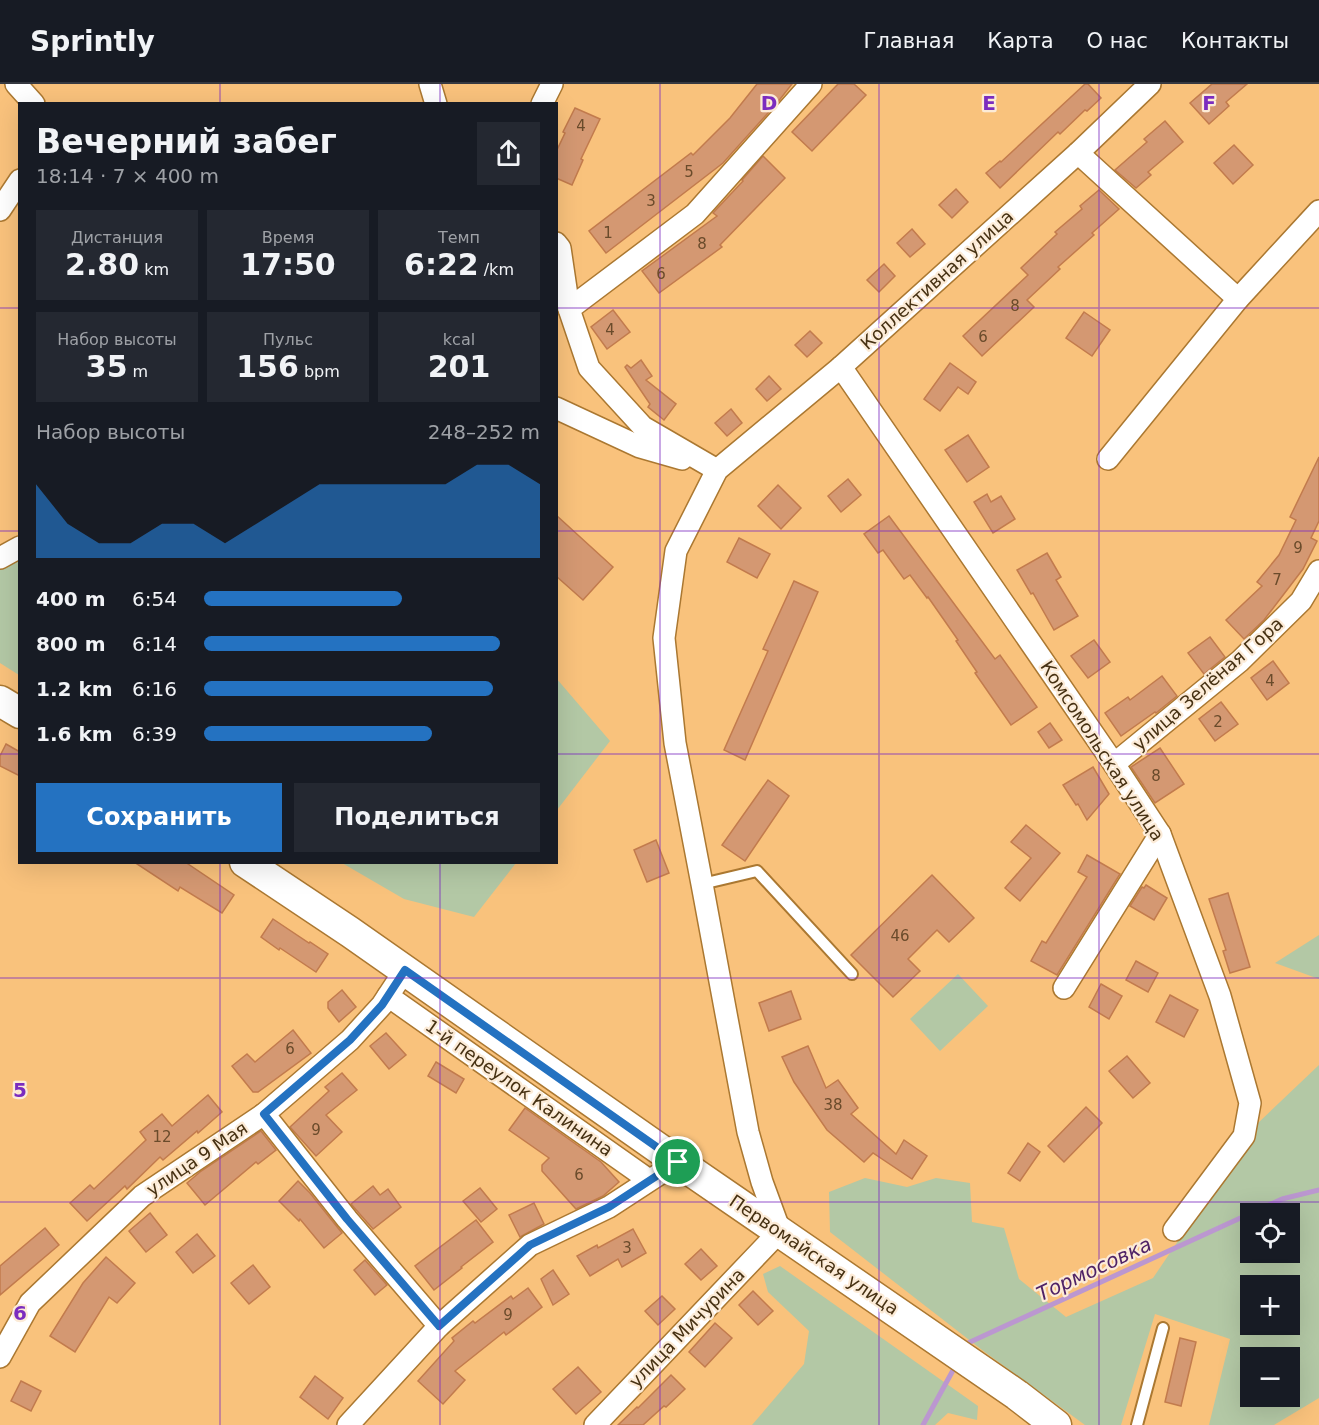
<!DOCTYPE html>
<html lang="ru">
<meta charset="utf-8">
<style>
:root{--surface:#171b24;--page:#242831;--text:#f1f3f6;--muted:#9ea1a6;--line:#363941;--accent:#2472c1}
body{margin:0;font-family:"DejaVu Sans",sans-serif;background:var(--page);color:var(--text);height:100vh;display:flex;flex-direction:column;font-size:22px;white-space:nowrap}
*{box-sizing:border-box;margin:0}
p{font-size:20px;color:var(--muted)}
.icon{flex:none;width:33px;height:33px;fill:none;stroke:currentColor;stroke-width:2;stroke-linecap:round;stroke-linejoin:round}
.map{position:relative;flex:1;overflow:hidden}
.sheet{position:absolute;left:18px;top:18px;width:540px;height:762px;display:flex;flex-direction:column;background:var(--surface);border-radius:0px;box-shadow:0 6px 24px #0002}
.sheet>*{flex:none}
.controls{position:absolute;left:1240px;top:1119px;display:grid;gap:12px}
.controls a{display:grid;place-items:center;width:60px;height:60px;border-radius:0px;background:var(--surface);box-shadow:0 6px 24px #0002;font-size:30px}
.pin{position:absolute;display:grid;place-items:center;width:51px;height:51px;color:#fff;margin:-26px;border:3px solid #fff;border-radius:50%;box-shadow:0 2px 6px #0007}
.round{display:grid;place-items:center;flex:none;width:63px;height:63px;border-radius:0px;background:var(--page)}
.headline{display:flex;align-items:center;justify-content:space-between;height:102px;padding:0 18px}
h1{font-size:33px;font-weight:700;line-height:45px}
.stats{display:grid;grid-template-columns:repeat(3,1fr);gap:9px;height:102px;padding:6px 18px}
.stats div{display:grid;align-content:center;border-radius:0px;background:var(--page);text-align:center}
.stats b{font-size:30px;font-weight:700}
.stats small{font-size:16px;font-weight:400}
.stats p{font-size:16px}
.chart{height:168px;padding:12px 18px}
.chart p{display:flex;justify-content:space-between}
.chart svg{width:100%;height:108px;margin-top:6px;fill:var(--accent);opacity:.7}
.cta{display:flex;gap:12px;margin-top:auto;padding:12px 18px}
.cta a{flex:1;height:69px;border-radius:0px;background:var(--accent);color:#fff;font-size:24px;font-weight:700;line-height:69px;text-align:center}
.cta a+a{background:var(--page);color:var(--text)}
ul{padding:0 18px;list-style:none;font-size:20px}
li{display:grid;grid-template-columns:96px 72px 1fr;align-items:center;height:45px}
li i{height:15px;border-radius:8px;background:var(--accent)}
header{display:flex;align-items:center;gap:36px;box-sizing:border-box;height:84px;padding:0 30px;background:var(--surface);border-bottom:2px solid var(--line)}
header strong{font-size:28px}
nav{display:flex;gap:33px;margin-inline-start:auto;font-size:21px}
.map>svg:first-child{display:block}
</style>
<header>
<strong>Sprintly</strong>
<nav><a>Главная</a><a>Карта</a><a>О нас</a><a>Контакты</a></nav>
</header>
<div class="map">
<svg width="1319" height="1341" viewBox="0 0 1319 1341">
<rect width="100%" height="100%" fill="#f9c27c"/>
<g fill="#b3c8a5" fill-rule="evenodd">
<path d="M19 472V591L0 579V483Z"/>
<path d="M556 594 610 657 557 726H556Z"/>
<path d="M342 779H516L474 833 404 815Z"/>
<path d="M1319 851V895L1275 879Z"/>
<path d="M958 890 988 922 940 967 910 935Z"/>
<path d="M1319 981V1314L1274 1341H1209L1230 1255 1155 1230 1121 1341H1085L986 1269 830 1148 829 1108 865 1094 907 1103 936 1094 970 1099 972 1138 1004 1144 1019 1195 1066 1233 1153 1194 1258 1039ZM1251 1130H1290V1168H1251ZM1251 1202H1290V1240H1251ZM1251 1274H1290V1312H1251Z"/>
<path d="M780 1182 978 1322 977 1336 948 1329 935 1341H752L804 1280 809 1247 768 1208 763 1190Z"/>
</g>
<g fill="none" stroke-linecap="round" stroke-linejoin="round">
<g stroke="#bb97d0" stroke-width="5">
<path d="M966 1263 968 1259 1282 1115 1319 1106"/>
<path d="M923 1341 957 1279"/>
</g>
</g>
<g fill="#d49872" stroke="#c27b4d" stroke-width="1.5">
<path d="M757 0H792L777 19 723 79 606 169 589 147 691 69 693 71 730 34Z"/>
<path d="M838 0H854L866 11 812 67 792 48Z"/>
<path d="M1085 0H1088L1101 14 1087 27 1085 26 1060 50 1058 48 1000 104 986 89 1000 77 1001 78Z"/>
<path d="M1212 0H1247L1226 18 1229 22 1209 40 1190 19Z"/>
<path d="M575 24 600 35 581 75 583 76 572 101 556 94V68L565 49 563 48Z"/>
<path d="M1165 37 1183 58 1148 88 1151 91 1136 104 1115 86 1147 58 1144 55Z"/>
<path d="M1234 61 1253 81 1233 100 1214 79Z"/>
<path d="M763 72 785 94 720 161 722 163 659 209 642 187 717 132 713 129 743 97 742 96Z"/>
<path d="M956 105 968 118 952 134 939 121Z"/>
<path d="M1099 106 1119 125 1092 149 1094 151 1058 183 1060 185 1027 216 1034 223 982 272 963 252 1028 191 1021 184 1057 150 1055 148 1082 125 1080 122Z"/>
<path d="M912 145 925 160 910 173 897 159Z"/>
<path d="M884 180 895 192 879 208 867 196Z"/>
<path d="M613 226 630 248 607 265 591 243Z"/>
<path d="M1084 228 1110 246 1092 272 1066 254Z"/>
<path d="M810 247 822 259 807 273 795 261Z"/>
<path d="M641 276 652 292 646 296 676 320 664 336 648 323 650 320 625 283 627 281 631 284Z"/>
<path d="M950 279 976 298 968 310 958 303 940 327 924 315Z"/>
<path d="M769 292 781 305 767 317 756 305Z"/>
<path d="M731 325 742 339 727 352 715 339Z"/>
<path d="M968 351 989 383 967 398 945 366Z"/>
<path d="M1319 373V437L1311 454 1317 457 1303 485 1264 536 1244 555 1226 536 1262 502 1257 498 1279 471 1296 436 1290 433Z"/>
<path d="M848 395 861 411 841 428 828 412Z"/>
<path d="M778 401 801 424 781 445 758 422Z"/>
<path d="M987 410 991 418 1001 412 1015 435 993 449 974 418Z"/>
<path d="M556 431 613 483 583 516 556 492Z"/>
<path d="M889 432 995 575 1000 571 1037 623 1011 641 975 589 977 588 956 557 958 556 928 513 927 514 910 491 904 495 883 466 878 469 864 450Z"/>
<path d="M739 454 770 470 757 494 727 478Z"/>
<path d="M1047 469 1061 493 1056 496 1078 532 1054 546 1033 509 1031 510 1017 486Z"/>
<path d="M794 497 818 508 745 676 724 666 768 567 763 565Z"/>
<path d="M1210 553 1225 573 1204 590 1188 569Z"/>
<path d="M1094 556 1110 578 1088 594 1071 572Z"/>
<path d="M1273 577 1289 599 1267 616 1251 594Z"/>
<path d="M1162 592 1177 612 1156 629 1155 628 1121 652 1105 629 1128 613 1130 616Z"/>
<path d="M1221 618 1238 640 1215 657 1199 635Z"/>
<path d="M1050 639 1062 656 1049 664 1038 648Z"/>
<path d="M6 660 20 668V692L0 682V672Z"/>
<path d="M1160 664 1184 700 1155 719 1131 683Z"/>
<path d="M1093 683 1109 710 1087 736 1078 720 1076 721 1063 701Z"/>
<path d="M768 696 789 712 745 777 722 761Z"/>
<path d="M1026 741 1060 769 1020 817 1005 804 1031 774 1011 758Z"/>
<path d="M656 756 669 789 647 798 634 766Z"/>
<path d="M1087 771 1120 790 1057 891 1031 877 1042 857 1046 859 1087 793 1078 788Z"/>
<path d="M134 778H185L234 811 222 829 180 803 178 807Z"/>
<path d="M932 791 974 834 949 858 937 846 908 875 920 887 893 913 851 871Z"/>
<path d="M1146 801 1167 814 1154 836 1130 822 1142 803 1144 804Z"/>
<path d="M1228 809 1250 883 1230 889 1223 867 1226 866 1209 815Z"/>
<path d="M273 835 309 859 310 858 328 870 316 888 280 864 279 866 261 853Z"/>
<path d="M1136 877 1158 889 1148 908 1126 896Z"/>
<path d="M1101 900 1122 912 1109 935 1089 923Z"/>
<path d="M342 906 356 923 339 938 328 924V918Z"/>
<path d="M791 907 801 935 769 947 759 919Z"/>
<path d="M1170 911 1198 926 1184 953 1156 938Z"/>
<path d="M293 946 311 969 258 1008H253L232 982 247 970 255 978Z"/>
<path d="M386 949 406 971 389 985 370 962Z"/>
<path d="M808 962 826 1004 838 996 858 1024 851 1030 896 1070 904 1056 927 1072 912 1095 873 1069 864 1078 827 1046 794 998 782 973Z"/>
<path d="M1127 972 1150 999 1133 1014 1109 987Z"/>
<path d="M436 978 464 995 456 1009 428 992Z"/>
<path d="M342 989 357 1006 326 1031 342 1048 316 1072 290 1043 329 1007 325 1003Z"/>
<path d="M208 1011 222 1028 198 1049 197 1047 163 1076 160 1073 127 1105 125 1102 87 1137 70 1119 90 1101 94 1105 146 1056 140 1048 162 1030 172 1042Z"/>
<path d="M1086 1023 1102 1039 1064 1078 1048 1062Z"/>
<path d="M525 1024 601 1078 619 1098 603 1112 576 1125 542 1087V1081L549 1074 509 1046Z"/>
<path d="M261 1047 276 1066 258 1080 256 1078 205 1121 187 1099 200 1088Z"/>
<path d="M1028 1059 1040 1068 1020 1097 1008 1089Z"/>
<path d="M298 1097 310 1109 342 1149 324 1164 300 1135 299 1137 279 1117Z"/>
<path d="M373 1102 380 1111 388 1105 401 1123 373 1145 351 1120Z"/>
<path d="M480 1104 497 1125 481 1138 463 1117Z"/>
<path d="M534 1119 544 1140 520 1153 509 1131Z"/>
<path d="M150 1129 167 1151 146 1168 129 1147Z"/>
<path d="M476 1136 493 1158 461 1183 462 1184 434 1206 415 1182Z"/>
<path d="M45 1144 59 1161 0 1211V1182Z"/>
<path d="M633 1145 646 1169 622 1183 618 1175 590 1192 577 1172 597 1161 598 1164Z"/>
<path d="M197 1150 215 1172 193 1189 176 1168Z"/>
<path d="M701 1165 717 1182 701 1196 685 1180Z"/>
<path d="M106 1173 135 1199 117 1219 109 1213 75 1268 50 1252 83 1199Z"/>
<path d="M365 1176 387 1201 375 1211 354 1186Z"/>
<path d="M253 1181 270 1203 249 1220 231 1199Z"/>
<path d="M553 1186 569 1210 553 1221 541 1195Z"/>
<path d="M528 1204 542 1223 506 1251 504 1248 455 1287 465 1296 443 1320 418 1297 454 1257 452 1254 473 1237 475 1239 511 1212 513 1215Z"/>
<path d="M753 1207 773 1227 758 1241 739 1221Z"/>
<path d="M662 1212 675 1225 658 1241 645 1227Z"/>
<path d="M715 1239 732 1254 705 1283 689 1268Z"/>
<path d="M1180 1254 1196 1258 1181 1322 1165 1318Z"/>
<path d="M578 1283 601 1308 576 1330 553 1305Z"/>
<path d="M671 1291 685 1305 666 1323 664 1322 643 1341H618L637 1323 638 1324Z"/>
<path d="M315 1292 343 1314 328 1335 300 1313Z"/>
<path d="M21 1297 41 1307 31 1327 11 1317Z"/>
</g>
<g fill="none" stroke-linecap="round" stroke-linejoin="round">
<defs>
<g id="service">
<path d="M702 800 757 787 852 890"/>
<path d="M1137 1341 1163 1244"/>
</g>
<g id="minor">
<path d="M16 0 34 20"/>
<path d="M430 0 436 20"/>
<path d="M542 20 552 0"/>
<path d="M1078 69 1238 215"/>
<path d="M0 126 20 96"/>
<path d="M556 159 560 164 569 225"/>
<path d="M841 283 1114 680 1160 750 1220 912 1250 1019 1244 1052 1174 1146"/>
<path d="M556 324 640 363 682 375"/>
<path d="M1108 375 1238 215 1319 127"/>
<path d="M717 386 643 343 589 284 569 225 695 130 811 0"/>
<path d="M0 474 20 463"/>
<path d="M1114 680 1240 577 1301 517 1319 487"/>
<path d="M1064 904 1160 750"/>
<path d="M388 912 649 1096"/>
<path d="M264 1030 347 1135 439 1242"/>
<path d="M0 1273 30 1219 142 1112 264 1030 350 956 382 921 405 886"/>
<path d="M348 1341 439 1242 530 1161 609 1123 678 1078"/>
<path d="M595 1341 780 1147 762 1098 748 1048 702 800 675 659 664 554 676 467 717 386 841 283 1078 69 1150 0"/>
</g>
<g id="secondary">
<path d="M0 617 20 629"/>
<path d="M245 778 350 848 678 1078 1017 1311 1056 1341"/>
</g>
</defs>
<use href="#service" stroke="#ab7831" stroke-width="14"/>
<use href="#minor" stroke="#ab7831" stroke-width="24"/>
<use href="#secondary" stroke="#ab7831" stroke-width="33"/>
<use href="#service" stroke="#fff" stroke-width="10"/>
<use href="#minor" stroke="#fff" stroke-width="21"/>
<use href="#secondary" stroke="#fff" stroke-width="30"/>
</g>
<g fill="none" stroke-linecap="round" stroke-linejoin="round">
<defs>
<path id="route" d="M405 886 678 1078 609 1123 530 1161 439 1242 347 1135 264 1030 350 956 382 921Z"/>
</defs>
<use href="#route" stroke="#fff" stroke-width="12"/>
<use href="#route" stroke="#2472c1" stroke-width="8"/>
</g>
<path fill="none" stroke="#7b2cbf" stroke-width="1.5" stroke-opacity="0.55" d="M220 0V20M440 0V20M660 0V1341M879 0V1341M1099 0V1341M0 224H20M556 224H1319M0 447H20M556 447H1319M0 670H20M556 670H1319M220 778V1341M440 778V1341M0 894H1319M0 1118H1319"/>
<g text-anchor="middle" stroke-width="4.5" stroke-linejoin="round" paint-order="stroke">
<g font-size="15" fill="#6a4b2b">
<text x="581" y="47">4</text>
<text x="689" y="93">5</text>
<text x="651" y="122">3</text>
<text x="608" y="154">1</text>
<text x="702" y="165">8</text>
<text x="661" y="195">6</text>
<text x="1015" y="227">8</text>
<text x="610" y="251">4</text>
<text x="983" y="258">6</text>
<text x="1298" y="469">9</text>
<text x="1277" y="501">7</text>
<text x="1270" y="602">4</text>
<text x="1218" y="643">2</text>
<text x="1156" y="697">8</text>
<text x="900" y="857">46</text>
<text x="290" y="970">6</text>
<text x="833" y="1026">38</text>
<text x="316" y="1051">9</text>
<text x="162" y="1058">12</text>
<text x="579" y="1096">6</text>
<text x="627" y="1169">3</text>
<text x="508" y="1236">9</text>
</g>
<g font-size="18" fill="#463113" stroke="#fcebd7">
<text transform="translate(937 196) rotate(-42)" y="6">Коллективная улица</text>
<text transform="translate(1208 600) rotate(-41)" y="6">улица Зелёная Гора</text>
<text transform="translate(1102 667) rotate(57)" y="6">Комсомольская улица</text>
<text transform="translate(519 1004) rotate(35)" y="6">1-й переулок Калинина</text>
<text transform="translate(197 1075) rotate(-34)" y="6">улица 9 Мая</text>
<text transform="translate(814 1171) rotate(34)" y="6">Первомайская улица</text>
<text transform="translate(687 1244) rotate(-46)" y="6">улица Мичурина</text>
</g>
<g font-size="20" font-style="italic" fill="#4f2266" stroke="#fcebd7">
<text transform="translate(1094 1185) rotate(-25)" y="7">Тормосовка</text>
</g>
</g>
<g font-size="20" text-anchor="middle" font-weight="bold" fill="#7b2cbf" stroke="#fcebd7" stroke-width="4.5" stroke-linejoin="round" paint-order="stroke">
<text x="769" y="26">D</text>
<text x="989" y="26">E</text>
<text x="1209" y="26">F</text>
<text x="20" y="1013">5</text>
<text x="20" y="1236">6</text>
</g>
</svg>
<div class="controls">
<a><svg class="icon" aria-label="locate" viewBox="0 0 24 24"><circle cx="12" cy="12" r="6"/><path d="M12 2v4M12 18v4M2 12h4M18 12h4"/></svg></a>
<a>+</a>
<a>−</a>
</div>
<div class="pin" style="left:678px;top:1078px;background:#1e9e55"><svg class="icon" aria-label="arrive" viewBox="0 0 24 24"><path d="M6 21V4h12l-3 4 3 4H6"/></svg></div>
<section class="sheet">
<div class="headline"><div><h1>Вечерний забег</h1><p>18:14 · 7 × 400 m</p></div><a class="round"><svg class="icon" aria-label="share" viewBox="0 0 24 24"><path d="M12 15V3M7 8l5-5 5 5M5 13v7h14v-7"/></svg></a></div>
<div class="stats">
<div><p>Дистанция</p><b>2.80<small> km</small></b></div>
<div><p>Время</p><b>17:50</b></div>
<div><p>Темп</p><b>6:22<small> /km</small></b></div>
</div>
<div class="stats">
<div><p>Набор высоты</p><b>35<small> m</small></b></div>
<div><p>Пульс</p><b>156<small> bpm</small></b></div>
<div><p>kcal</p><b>201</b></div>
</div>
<div class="chart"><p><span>Набор высоты</span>248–252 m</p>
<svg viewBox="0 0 160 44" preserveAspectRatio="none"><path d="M0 44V14L10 30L20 38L30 38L40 30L50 30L60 38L70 30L80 22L90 14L100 14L110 14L120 14L130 14L140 6L150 6L160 14V44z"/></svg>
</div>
<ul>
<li><b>400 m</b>6:54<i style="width:59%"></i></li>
<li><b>800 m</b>6:14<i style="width:88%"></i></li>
<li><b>1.2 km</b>6:16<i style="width:86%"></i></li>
<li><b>1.6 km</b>6:39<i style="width:68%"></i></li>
</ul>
<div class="cta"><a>Сохранить</a><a>Поделиться</a></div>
</section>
</div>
